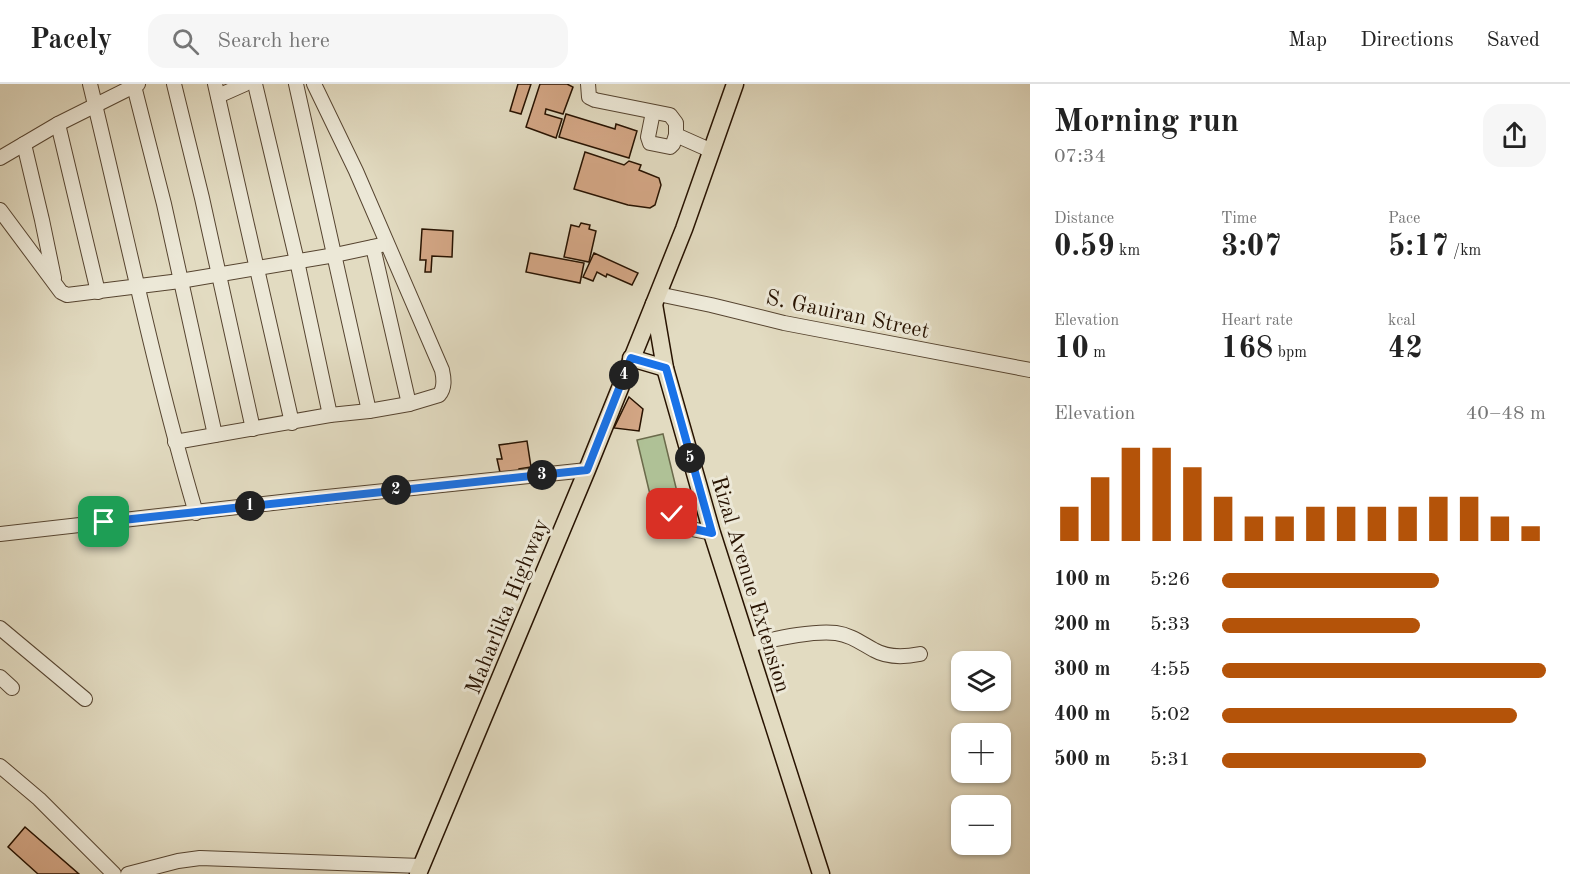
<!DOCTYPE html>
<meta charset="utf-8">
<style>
:root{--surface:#fff;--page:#f6f6f6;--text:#222;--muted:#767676;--line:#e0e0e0;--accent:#b45309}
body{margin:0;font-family:"Old Standard TT",serif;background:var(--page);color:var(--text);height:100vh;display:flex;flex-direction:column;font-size:22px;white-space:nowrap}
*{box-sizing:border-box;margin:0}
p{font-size:20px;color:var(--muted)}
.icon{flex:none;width:33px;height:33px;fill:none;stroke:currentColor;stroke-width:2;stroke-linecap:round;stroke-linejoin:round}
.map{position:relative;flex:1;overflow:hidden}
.side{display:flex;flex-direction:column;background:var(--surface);width:540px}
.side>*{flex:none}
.buttons{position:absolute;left:951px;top:567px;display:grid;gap:12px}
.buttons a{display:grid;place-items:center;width:60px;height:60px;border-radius:12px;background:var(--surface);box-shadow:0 2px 4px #0004;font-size:30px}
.pin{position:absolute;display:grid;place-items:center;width:51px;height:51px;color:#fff;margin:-26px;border-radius:12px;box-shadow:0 3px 9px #0006}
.km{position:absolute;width:30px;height:30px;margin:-15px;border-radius:50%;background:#222;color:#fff;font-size:16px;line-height:30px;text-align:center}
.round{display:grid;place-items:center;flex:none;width:63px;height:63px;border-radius:18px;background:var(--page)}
.headline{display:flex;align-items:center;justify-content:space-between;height:102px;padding:0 24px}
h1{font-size:33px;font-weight:700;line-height:45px}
.stats{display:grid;grid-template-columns:repeat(3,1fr);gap:9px;height:102px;padding:6px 24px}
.stats div{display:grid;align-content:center}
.stats b{font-size:30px;font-weight:700}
.stats small{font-size:16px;font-weight:400}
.stats p{font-size:16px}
.chart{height:168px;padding:12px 24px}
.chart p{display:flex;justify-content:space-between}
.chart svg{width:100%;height:108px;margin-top:6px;stroke:var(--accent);stroke-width:6}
ul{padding:0 24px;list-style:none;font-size:20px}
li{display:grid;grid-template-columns:96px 72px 1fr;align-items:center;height:45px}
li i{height:15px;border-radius:8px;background:var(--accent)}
header{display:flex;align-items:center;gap:36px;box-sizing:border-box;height:84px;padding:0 30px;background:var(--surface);border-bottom:2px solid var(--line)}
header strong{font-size:28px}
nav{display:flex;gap:33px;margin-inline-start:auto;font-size:21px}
.search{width:420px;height:54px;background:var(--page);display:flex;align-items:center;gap:15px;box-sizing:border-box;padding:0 21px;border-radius:18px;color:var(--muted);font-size:22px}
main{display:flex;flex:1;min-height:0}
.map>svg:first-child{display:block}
</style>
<header>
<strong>Pacely</strong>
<div class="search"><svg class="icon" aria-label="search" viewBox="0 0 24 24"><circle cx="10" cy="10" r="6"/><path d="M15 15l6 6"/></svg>Search here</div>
<nav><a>Map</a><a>Directions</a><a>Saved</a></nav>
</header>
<main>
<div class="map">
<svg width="1030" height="790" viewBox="0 0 1030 790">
<rect width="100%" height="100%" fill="#e2dbc1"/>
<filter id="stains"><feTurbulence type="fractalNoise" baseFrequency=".00333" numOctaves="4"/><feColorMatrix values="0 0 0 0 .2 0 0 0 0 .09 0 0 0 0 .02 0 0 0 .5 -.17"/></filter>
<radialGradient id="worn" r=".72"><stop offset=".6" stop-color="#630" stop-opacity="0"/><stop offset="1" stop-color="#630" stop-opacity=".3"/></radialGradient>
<path fill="#afc196" stroke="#6b6a4b" stroke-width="1.5" d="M663 350 679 416 653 423 637 356Z"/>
<g fill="#d4a786" stroke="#271200" stroke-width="1.5">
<path d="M518 0H531L521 30 510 27Z"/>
<path d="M540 0H567L573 3 563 30 546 25 545 30 562 35 556 54 526 43Z"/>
<path d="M566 30 615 45 616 40 637 47 629 74 559 53Z"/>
<path d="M585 68 624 81 629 77 641 81 639 86 659 94 661 101 655 121 650 124 628 121 574 105Z"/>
<path d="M581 139 590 141 589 145 596 147 589 178 564 173 571 141 579 143Z"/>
<path d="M422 145 453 147 452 173 432 172 431 188H425L426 176H420Z"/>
<path d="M530 169 584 179 580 199 526 188Z"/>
<path d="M594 169 638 189 632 201 607 190 606 193 597 188 593 197 583 193Z"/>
<path d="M629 313 643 325 639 347 614 344Z"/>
<path d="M527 357 531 383 519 385V391L501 393 497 375H502L499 361Z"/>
<path d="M25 743 79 790H38L8 763Z"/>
</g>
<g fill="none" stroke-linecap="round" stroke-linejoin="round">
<defs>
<g id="minor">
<path d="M90 0C125 143 154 287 196 429"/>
<path d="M174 0 202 114 253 345"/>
<path d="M215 0 292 339"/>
<path d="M255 0 297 177 330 331"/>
<path d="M296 0 369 327"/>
<path d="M588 0 589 13 595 16 670 31 676 39V51L712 67"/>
<path d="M134 2 164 120 215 351"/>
<path d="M218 12 245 0"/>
<path d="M653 28 648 53 650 59 670 63 673 60 676 51"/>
<path d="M58 40 98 208"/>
<path d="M24 60 42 136 54 194"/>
<path d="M0 74 58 40 138 0"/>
<path d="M0 126 61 208 67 211 180 197 335 171 386 160"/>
<path d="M373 163 409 320"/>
<path d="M658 210 711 221 784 239 1030 286"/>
<path d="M175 358 330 331 369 327 409 320 439 311C445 304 444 295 442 286L356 87 314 0"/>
<path d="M672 430 681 443 712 449"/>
<path d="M0 450 317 414 587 386"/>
<path d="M0 544 85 615"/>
<path d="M747 561C771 556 812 546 836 549 851 551 861 559 874 566 888 574 905 573 920 570"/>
<path d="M0 593 12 604"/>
<path d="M0 682 39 715 114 790"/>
<path d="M128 790 178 777 200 774 421 782"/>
</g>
<g id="major">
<path d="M654 220 665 284 712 449 821 790"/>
<path d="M631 274 665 284"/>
<path d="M418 790 587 386 658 210 684 145 735 0"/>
</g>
</defs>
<use href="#minor" stroke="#564430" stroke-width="16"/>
<use href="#major" stroke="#271200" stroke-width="19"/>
<use href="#minor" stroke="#ece8d7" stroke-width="14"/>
<use href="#major" stroke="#e2dbc1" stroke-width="16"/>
</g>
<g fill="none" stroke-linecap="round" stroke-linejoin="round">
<defs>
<path id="route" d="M104 438 587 386 631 274 666 284 712 449 681 442 672 430"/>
</defs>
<use href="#route" stroke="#fff" stroke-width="12"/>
<use href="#route" stroke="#1a73e8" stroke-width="8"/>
</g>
<g text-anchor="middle" stroke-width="6" stroke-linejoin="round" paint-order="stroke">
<g font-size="22" fill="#271200" stroke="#ece8d7">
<text transform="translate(848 229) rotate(12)" y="8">S. Gauiran Street</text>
<text transform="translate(752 500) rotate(73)" y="8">Rizal Avenue Extension</text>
<text transform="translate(506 522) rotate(-68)" y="8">Maharlika Highway</text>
</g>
</g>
<rect width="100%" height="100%" filter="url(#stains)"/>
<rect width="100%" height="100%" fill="url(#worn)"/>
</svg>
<div class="buttons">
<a><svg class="icon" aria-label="layers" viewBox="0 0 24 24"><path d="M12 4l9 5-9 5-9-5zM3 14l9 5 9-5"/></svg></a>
<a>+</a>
<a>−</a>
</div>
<div class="pin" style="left:104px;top:438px;background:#1e9e55"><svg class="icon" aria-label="arrive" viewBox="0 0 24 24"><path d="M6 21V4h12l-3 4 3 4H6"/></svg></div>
<div class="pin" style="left:672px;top:430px;background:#d93025"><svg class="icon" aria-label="check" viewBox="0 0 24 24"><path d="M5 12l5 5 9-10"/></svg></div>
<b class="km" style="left:250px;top:422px">1</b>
<b class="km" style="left:396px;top:406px">2</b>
<b class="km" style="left:542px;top:391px">3</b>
<b class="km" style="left:624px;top:291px">4</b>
<b class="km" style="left:690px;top:374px">5</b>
</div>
<section class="side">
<div class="headline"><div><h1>Morning run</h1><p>07:34</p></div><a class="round"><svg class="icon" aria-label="share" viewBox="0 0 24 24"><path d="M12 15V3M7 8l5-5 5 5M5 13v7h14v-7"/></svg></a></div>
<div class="stats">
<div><p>Distance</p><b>0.59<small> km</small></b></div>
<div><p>Time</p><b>3:07</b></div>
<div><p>Pace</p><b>5:17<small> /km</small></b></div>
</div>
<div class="stats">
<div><p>Elevation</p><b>10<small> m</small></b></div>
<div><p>Heart rate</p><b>168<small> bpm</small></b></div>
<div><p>kcal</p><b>42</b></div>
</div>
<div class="chart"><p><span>Elevation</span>40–48 m</p>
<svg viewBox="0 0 160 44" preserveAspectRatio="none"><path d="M5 44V30M15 44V18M25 44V6M35 44V6M45 44V14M55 44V26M65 44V34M75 44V34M85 44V30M95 44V30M105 44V30M115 44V30M125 44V26M135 44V26M145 44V34M155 44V38"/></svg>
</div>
<ul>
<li><b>100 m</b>5:26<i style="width:67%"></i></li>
<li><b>200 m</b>5:33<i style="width:61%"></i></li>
<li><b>300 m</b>4:55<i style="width:100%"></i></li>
<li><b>400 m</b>5:02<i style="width:91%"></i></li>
<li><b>500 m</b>5:31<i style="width:63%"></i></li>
</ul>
</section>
</main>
